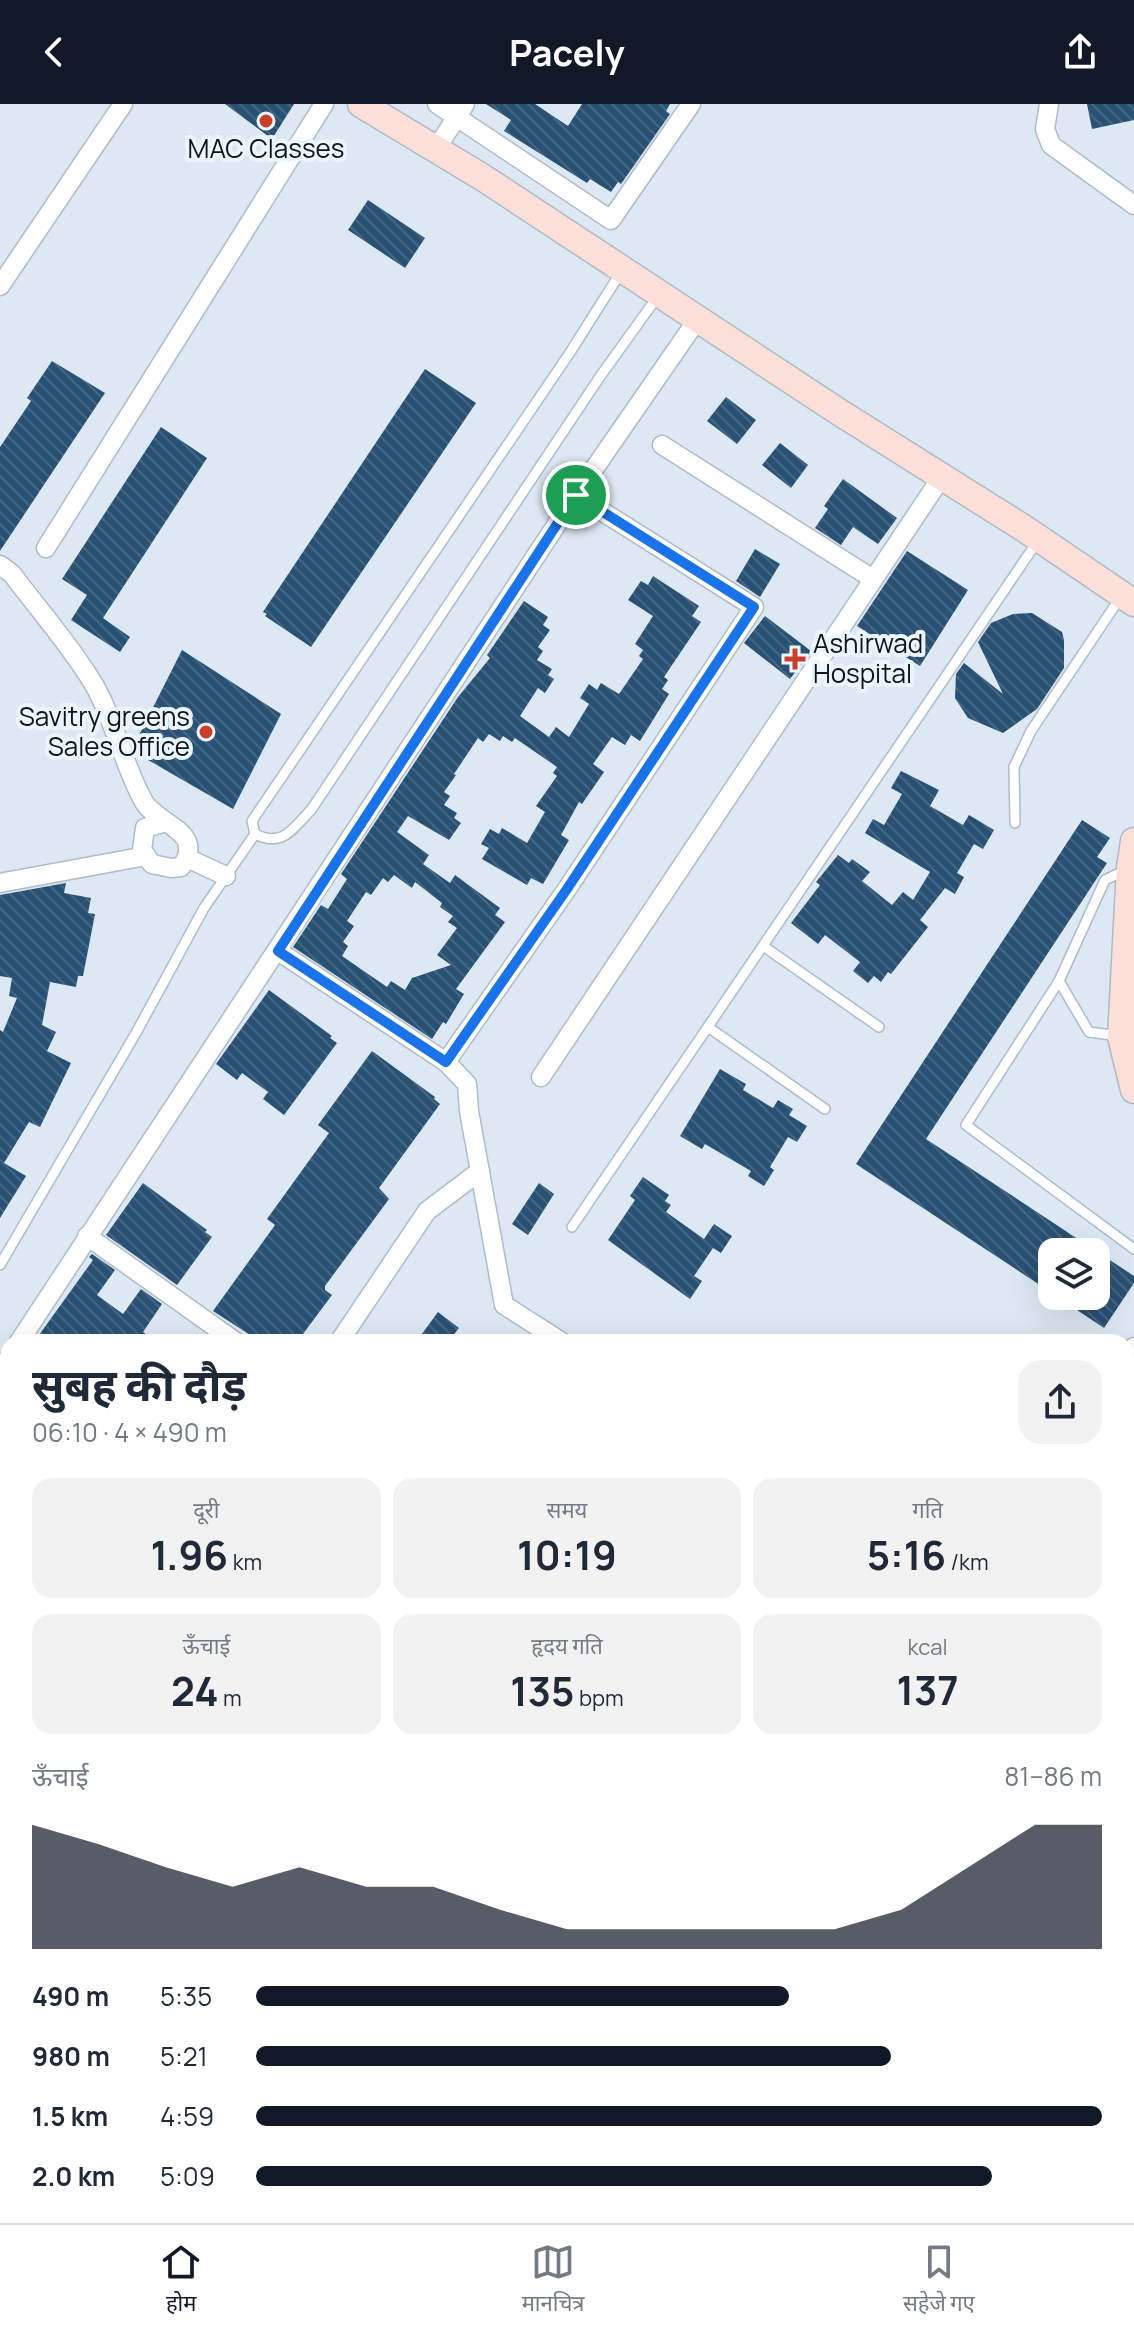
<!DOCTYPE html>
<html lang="hi">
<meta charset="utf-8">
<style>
:root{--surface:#fff;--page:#f2f2f3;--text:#1f2937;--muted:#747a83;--line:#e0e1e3;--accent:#111827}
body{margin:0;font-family:Manrope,"Noto Sans Devanagari",sans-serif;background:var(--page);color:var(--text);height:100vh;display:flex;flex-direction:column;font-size:30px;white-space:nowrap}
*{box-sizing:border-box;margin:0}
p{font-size:26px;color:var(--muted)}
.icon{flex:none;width:44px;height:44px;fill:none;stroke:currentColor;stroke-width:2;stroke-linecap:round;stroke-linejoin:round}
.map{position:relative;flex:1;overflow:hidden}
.details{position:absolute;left:0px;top:1230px;width:1134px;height:890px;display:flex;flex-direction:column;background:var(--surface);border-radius:24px 24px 0 0;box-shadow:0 8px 32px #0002}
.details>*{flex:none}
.fabs{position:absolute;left:1038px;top:1134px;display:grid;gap:16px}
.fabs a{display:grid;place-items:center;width:72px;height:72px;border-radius:16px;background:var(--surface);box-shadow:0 8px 32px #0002;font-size:40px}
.pin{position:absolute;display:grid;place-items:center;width:68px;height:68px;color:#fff;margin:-34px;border:4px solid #fff;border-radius:50%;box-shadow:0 2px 8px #0007}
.round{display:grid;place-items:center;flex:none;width:84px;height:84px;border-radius:24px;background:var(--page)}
.headline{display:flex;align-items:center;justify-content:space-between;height:136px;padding:0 32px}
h1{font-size:44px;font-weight:700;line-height:60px}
.stats{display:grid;grid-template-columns:repeat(3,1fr);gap:12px;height:136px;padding:8px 32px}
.stats div{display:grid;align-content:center;border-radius:20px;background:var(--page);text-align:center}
.stats b{font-size:40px;font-weight:700}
.stats small{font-size:22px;font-weight:400}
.stats p{font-size:22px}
.chart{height:224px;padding:16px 32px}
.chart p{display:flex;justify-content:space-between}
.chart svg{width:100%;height:144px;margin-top:8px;fill:var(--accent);opacity:.7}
ul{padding:0 32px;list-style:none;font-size:26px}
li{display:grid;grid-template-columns:128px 96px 1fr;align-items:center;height:60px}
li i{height:20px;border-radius:10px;background:var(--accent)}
header{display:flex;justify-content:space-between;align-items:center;height:104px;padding:0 32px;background:var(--accent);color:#fff;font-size:36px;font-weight:700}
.tab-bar{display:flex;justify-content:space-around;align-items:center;height:112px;border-top:2px solid var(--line);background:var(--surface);font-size:22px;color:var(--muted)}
.tab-bar a{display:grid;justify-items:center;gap:4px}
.tab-bar .selected{color:var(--accent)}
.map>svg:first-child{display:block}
</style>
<header><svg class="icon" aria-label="back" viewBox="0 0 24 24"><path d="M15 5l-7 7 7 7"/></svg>Pacely<svg class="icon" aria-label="share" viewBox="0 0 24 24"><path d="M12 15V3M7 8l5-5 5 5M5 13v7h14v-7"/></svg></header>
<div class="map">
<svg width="1134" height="2119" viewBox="0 0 1134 2119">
<defs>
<pattern id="building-back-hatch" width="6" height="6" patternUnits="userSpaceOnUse" patternTransform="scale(2)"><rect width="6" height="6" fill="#295174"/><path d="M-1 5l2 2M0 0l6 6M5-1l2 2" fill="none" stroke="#456682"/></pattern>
</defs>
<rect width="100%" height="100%" fill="#dce8f3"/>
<g fill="url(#building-back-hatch)" fill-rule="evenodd">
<path d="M225 0H294L272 35Z"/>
<path d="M486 0H535L568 22 582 0H670L666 7 670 10 621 80 618 78 611 88 590 75 587 79 504 27 511 16Z"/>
<path d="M1087 0H1134V16L1092 25Z"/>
<path d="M368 96 425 134 405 164 348 126Z"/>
<path d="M52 257 105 289 0 447V343L31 297 27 294Z"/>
<path d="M425 265 476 299 311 543 265 512 267 510 263 508Z"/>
<path d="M726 293 756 316 737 340 707 317Z"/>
<path d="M161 323 207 354 103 514 130 533 120 548 71 516 87 491 62 475Z"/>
<path d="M780 339 808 361 791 384 762 361Z"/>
<path d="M843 375 897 414 878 440 853 423 841 441 815 424 828 405 824 402Z"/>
<path d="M755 445 780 460 760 493 736 477Z"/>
<path d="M907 447 968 486 920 562 857 522Z"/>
<path d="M653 472 699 502 692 512 701 518 664 573 668 576 662 585 669 590 640 637 631 631 625 641 612 633 593 660 604 668 582 700 579 698 561 731 569 736 543 780 531 774 527 781 482 755 489 744 481 740 490 725 499 730 502 724 527 739 545 708 536 702 557 672 553 669 557 663 515 634 512 638 503 632 500 637 489 630 483 638 478 634 454 670 456 671 444 688 450 692 444 701 457 709 454 714 461 719 449 736 408 712 397 728 429 751 423 760 450 779 455 771 500 804 495 811 505 818 456 885 464 890 446 920 443 918 432 935 293 843 321 801 328 805 347 775 341 770 458 593 490 554 487 551 524 497 548 513 543 521 550 526 538 543 543 547 537 556 552 565 548 571 554 575 545 589 538 584 520 612 549 633 556 623 569 633 589 600 580 594 589 580 597 586 601 579 619 590 643 555 639 552 643 546 635 540 653 512 628 496 641 477 648 481ZM394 771 412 784 415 778 442 799 440 803 453 812 448 818 457 824 437 851 451 861 412 874 405 886 391 877 387 883 342 852 348 842 343 838 354 822 347 817 366 788 371 791 383 774 388 778Z"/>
<path d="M1032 509 1062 528 1064 536V564L1037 605 1003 629 968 614 955 594 956 570 964 559 1003 590 978 538 991 519 1013 510Z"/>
<path d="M765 512 811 547 790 575 744 539Z"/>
<path d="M182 546 281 610 233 705 136 649 133 643Z"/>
<path d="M901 667 939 686 930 702 963 721 969 711 994 726 983 745 974 740 957 769 964 773 955 790 945 784 920 816 928 823 891 870 888 868 881 878 874 872 868 879 853 867 860 858 825 831 818 840 791 819 820 781 816 778 838 751 849 759 852 755 870 768 862 777 892 801 903 788 913 796 930 768 865 729 873 715 884 721 902 690 891 684Z"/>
<path d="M1082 716 1110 734 1097 753 1107 759 926 1035 1134 1172V1179L1104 1224 1056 1192H1096V1148H1052V1189L856 1060Z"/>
<path d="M66 779 64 789 91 794 88 809 95 810 83 872H78L76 883 50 878 42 921 56 928 47 947 71 959 40 1023 29 1018 4 1059 26 1072 0 1114V926L3 928 17 894 9 892 12 874 0 872V791Z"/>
<path d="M269 886 332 932 330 934 337 939 284 1011 263 995 268 988 242 969 237 976 216 960Z"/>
<path d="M372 947 435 993 434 995 440 1000 379 1084 389 1095 325 1182V1186L332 1191 297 1238H261L213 1207 275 1121 267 1115 329 1029 318 1021Z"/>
<path d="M720 965 746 980 743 986 773 1004 778 996 793 1005 789 1011 807 1022 797 1038 788 1033 770 1063 774 1066 764 1082 748 1072 751 1067 705 1040 702 1045 680 1032Z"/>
<path d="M643 1073 669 1091 665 1097 671 1101 666 1108 704 1135 714 1120 732 1132 721 1149 713 1144 694 1172 702 1177 690 1195 608 1136 635 1096 630 1092Z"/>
<path d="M143 1079 207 1126 205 1128 212 1133 177 1181 106 1131Z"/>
<path d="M539 1079 554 1090 528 1131 512 1120Z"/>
<path d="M92 1150 115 1166 97 1191 123 1210 141 1185 162 1200 143 1228 157 1238H34L93 1156 89 1153Z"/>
<path d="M438 1208 459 1224 448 1238H416Z"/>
</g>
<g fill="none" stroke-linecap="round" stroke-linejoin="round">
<defs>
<g id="lane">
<path d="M621 168 569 250 252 717 255 730C283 744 292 725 311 706L599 274 658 192"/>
<path d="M1015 719 1014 663 1031 627 1120 494"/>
<path d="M1128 765 1105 776 1059 877 966 1021 1134 1145"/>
<path d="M763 842 879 923"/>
<path d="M1059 877 1089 928 1119 932"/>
<path d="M708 923 825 1005"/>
<path d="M572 1123 1037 438"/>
<path d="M0 1161 136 929 204 804 255 730"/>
<path d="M1126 1925 1134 1930"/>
<path d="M1126 1984 1134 1990"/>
<path d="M912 2119 917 2112"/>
</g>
<g id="street">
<path d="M437 0 611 116 691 0"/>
<path d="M1049 0 1045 25 1051 41 1134 101"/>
<path d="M436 45 465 0"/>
<path d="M0 182 123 0"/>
<path d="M662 341 873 475"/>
<path d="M46 444 324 0"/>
<path d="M0 461 12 470C39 506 70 541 93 579 115 616 123 661 144 698 157 720 207 728 181 763L171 764 152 760 142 746 145 724 166 718"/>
<path d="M187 754 226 772"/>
<path d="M0 779 146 752"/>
<path d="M278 847 446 958"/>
<path d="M541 973 941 374"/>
<path d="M87 1132 236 1238"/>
<path d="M19 1238 576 391"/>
<path d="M339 1238 427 1107 480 1067"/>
<path d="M562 1238 504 1201 469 1007 467 980 446 958 567 785 754 503 576 391 697 216"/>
<path d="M1126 1255 1134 1243"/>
<path d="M0 1267 8 1255"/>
<path d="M0 1360 8 1366"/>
<path d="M0 1518 8 1523"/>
<path d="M8 1679 5 1684 8 1686"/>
<path d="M0 1828 5 1821 8 1824"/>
<path d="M0 2073 8 2078"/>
<path d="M60 2112 70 2119"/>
<path d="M414 2112 424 2119"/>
<path d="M737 2112 747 2119"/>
<path d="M439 2119 443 2112"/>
</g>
<g id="secondary">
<path d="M361 0 482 73 839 308 1025 425 1134 499"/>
<path d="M1134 737 1130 764 1121 933 1134 986"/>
</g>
</defs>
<use href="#lane" stroke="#afbbc6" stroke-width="12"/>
<use href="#street" stroke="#afbbc6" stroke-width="21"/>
<use href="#secondary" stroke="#afbbc6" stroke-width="29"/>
<use href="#lane" stroke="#fff" stroke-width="9"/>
<use href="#street" stroke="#fff" stroke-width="18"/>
<use href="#secondary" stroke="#fcdfd9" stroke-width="26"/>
</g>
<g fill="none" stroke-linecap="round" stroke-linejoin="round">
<defs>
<path id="route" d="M576 391 754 503 567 785 446 958 278 847Z"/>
</defs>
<use href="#route" stroke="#fff" stroke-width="16"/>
<use href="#route" stroke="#1a73e8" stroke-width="10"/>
</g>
<g fill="#ca3f27" stroke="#ebf5fe" stroke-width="3">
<circle cx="266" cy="17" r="8"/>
<path d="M791 543h8v8h8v8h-8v8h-8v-8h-8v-8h8z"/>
<circle cx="206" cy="628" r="8"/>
</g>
<g text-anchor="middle" stroke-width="8" stroke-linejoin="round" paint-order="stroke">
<g font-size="26" fill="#101418" stroke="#ebf5fe">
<text x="266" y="54">MAC Classes</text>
<text x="813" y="549" text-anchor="start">Ashirwad<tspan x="813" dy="30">Hospital</tspan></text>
<text x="190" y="622" text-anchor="end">Savitry greens<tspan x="190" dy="30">Sales Office</tspan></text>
</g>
</g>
</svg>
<div class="fabs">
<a><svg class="icon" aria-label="layers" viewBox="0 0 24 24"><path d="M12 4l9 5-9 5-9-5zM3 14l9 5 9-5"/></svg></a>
</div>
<div class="pin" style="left:576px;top:391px;background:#1e9e55"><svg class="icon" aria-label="arrive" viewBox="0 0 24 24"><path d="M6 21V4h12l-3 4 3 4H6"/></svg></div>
<section class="details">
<div class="headline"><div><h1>सुबह की दौड़</h1><p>06:10 · 4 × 490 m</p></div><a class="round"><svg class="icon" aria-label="share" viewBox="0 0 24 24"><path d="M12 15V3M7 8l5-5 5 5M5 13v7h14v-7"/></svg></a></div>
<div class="stats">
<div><p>दूरी</p><b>1.96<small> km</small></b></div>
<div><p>समय</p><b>10:19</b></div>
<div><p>गति</p><b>5:16<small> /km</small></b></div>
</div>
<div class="stats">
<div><p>ऊँचाई</p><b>24<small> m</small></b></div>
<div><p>हृदय गति</p><b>135<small> bpm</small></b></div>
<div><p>kcal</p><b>137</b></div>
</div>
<div class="chart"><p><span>ऊँचाई</span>81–86 m</p>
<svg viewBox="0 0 160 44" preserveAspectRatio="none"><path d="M0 44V6L10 12L20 19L30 25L40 19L50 25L60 25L70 32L80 38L90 38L100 38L110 38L120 38L130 32L140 19L150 6L160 6V44z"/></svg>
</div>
<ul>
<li><b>490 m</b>5:35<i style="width:63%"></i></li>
<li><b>980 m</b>5:21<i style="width:75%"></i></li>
<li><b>1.5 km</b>4:59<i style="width:100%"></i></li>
<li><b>2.0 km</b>5:09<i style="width:87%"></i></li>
</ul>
</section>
</div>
<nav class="tab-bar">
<a class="selected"><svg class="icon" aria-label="home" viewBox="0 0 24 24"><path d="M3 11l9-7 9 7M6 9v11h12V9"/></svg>होम</a>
<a><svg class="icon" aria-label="map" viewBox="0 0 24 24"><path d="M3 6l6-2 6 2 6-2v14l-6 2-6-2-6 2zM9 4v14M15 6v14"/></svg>मानचित्र</a>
<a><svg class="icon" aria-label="saved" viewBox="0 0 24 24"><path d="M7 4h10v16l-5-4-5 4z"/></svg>सहेजे गए</a>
</nav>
